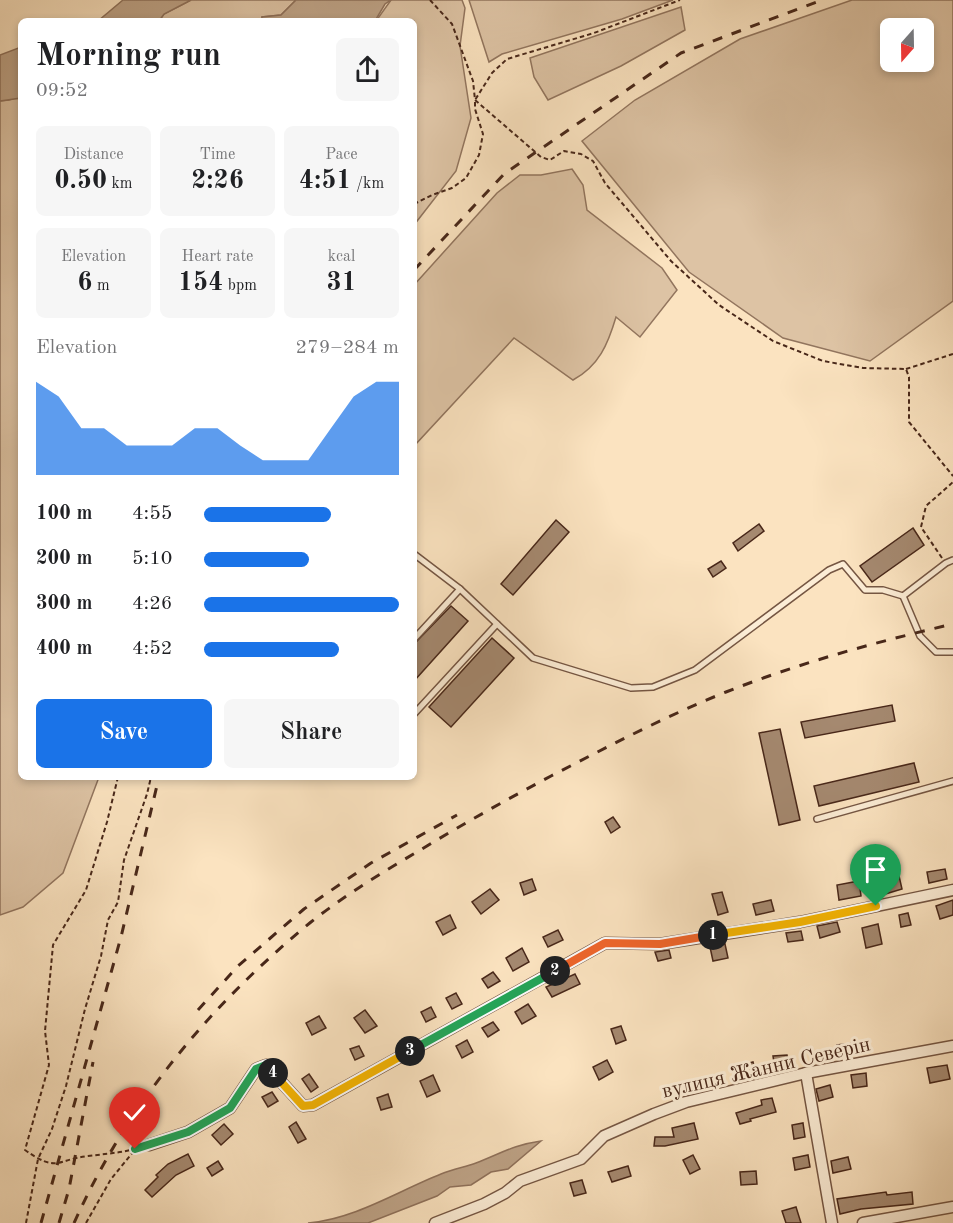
<!DOCTYPE html>
<meta charset="utf-8">
<style>
:root{--surface:#fff;--page:#f6f6f6;--text:#202124;--muted:#757577;--accent:#1a73e8}
body{margin:0;font-family:"Old Standard TT",serif;background:var(--page);color:var(--text);height:100vh;display:flex;flex-direction:column;font-size:22px;white-space:nowrap}
*{box-sizing:border-box;margin:0}
p{font-size:20px;color:var(--muted)}
.icon{flex:none;width:33px;height:33px;fill:none;stroke:currentColor;stroke-width:2;stroke-linecap:round;stroke-linejoin:round}
.map{position:relative;flex:1;overflow:hidden}
.panel{position:absolute;left:18px;top:18px;width:399px;height:762px;display:flex;flex-direction:column;background:var(--surface);border-radius:9px;box-shadow:0 3px 9px #0003}
.panel>*{flex:none}
.needle{width:39px;rotate:200deg}
.controls{position:absolute;left:880px;top:18px;display:grid;gap:12px}
.controls a{display:grid;place-items:center;width:54px;height:54px;border-radius:9px;background:var(--surface);box-shadow:0 3px 9px #0003;font-size:30px}
.pin{position:absolute;display:grid;place-items:center;width:51px;height:51px;color:#fff;margin:-62px -26px;border-radius:50% 50% 50% 0;rotate:-45deg;box-shadow:0 0 6px #0007}
.pin .icon{rotate:45deg}
.km{position:absolute;width:30px;height:30px;margin:-15px;border-radius:50%;background:#222;color:#fff;font-size:16px;line-height:30px;text-align:center}
.round{display:grid;place-items:center;flex:none;width:63px;height:63px;border-radius:9px;background:var(--page)}
.headline{display:flex;align-items:center;justify-content:space-between;height:102px;padding:0 18px}
h1{font-size:33px;font-weight:700;line-height:45px}
.stats{display:grid;grid-template-columns:repeat(3,1fr);gap:9px;height:102px;padding:6px 18px}
.stats div{display:grid;align-content:center;border-radius:9px;background:var(--page);text-align:center}
.stats b{font-size:26px;font-weight:700}
.stats small{font-size:16px;font-weight:400}
.stats p{font-size:16px}
.chart{height:168px;padding:12px 18px}
.chart p{display:flex;justify-content:space-between}
.chart svg{width:100%;height:108px;margin-top:6px;fill:var(--accent);opacity:.7}
.cta{display:flex;gap:12px;margin-top:auto;padding:12px 18px}
.cta a{flex:1;height:69px;border-radius:9px;background:var(--accent);color:#fff;font-size:24px;font-weight:700;line-height:69px;text-align:center}
.cta a+a{background:var(--page);color:var(--text)}
ul{padding:0 18px;list-style:none;font-size:20px}
li{display:grid;grid-template-columns:96px 72px 1fr;align-items:center;height:45px}
li i{height:15px;border-radius:8px;background:var(--accent)}
.map>svg:first-child{display:block}
</style>
<div class="map">
<svg width="953" height="1223" viewBox="0 0 953 1223">
<rect width="100%" height="100%" fill="#fbe3c0"/>
<filter id="stains"><feTurbulence type="fractalNoise" baseFrequency=".00333" numOctaves="4"/><feColorMatrix values="0 0 0 0 .2 0 0 0 0 .09 0 0 0 0 .02 0 0 0 .5 -.17"/></filter>
<radialGradient id="worn" r=".72"><stop offset=".6" stop-color="#630" stop-opacity="0"/><stop offset="1" stop-color="#630" stop-opacity=".3"/></radialGradient>
<g fill="#ddc3a4" stroke="#92755e" stroke-width="1.5" fill-rule="evenodd">
<path d="M191 0H296L281 15 262 17V21H159L164 14Z"/>
<path d="M391 0H462L465 8 460 46 471 118 456 171 414 225V21H376Z"/>
<path d="M469 0H673L622 19 502 54 489 62Z"/>
<path d="M852 0H953V301L870 361 783 338 689 272 582 141 635 100 740 39ZM891 28H924V62H891Z"/>
<path d="M681 7 685 30 621 66 548 100 534 77 530 58Z"/>
<path d="M21 96V777H99L63 873 23 907 0 915V101L9 100Z"/>
<path d="M572 169 583 185 587 210 662 268 677 290 640 337 616 317C608 344 599 366 573 380L514 338 414 446V285L497 193 520 175H541Z"/>
</g>
<g fill="#bea387" stroke="#8f715b" stroke-width="1.5">
<path d="M123 0H191L164 14 159 21H98Z"/>
<path d="M296 0H391L385 4 375 21H262V17L281 15Z"/>
<path d="M21 47V98L0 101V55Z"/>
<path d="M541 1141 508 1169 491 1172 471 1185 450 1187 437 1196 368 1223H308C355 1219 398 1191 441 1174 453 1169 465 1167 476 1163 502 1153 513 1145 541 1141Z"/>
</g>
<g fill="#a58970" stroke="#482719" stroke-width="1.5">
<path d="M556 520 569 532 513 595 501 584Z"/>
<path d="M759 524 764 531 738 551 733 543Z"/>
<path d="M913 528 924 545 872 582 860 566Z"/>
<path d="M721 561 726 568 713 577 708 569Z"/>
<path d="M451 606 468 621 414 681V644Z"/>
<path d="M492 638 514 658 451 727 429 707Z"/>
<path d="M892 705 895 721 805 738 801 722Z"/>
<path d="M780 729 800 820 779 825 759 733Z"/>
<path d="M914 763 919 782 819 806 814 786Z"/>
<path d="M613 817 620 827 611 833 605 822Z"/>
<path d="M945 869 947 879 929 883 927 872Z"/>
<path d="M899 876 902 889 882 895 879 882Z"/>
<path d="M532 879 536 890 524 895 520 883Z"/>
<path d="M859 881 861 896 839 900 837 885Z"/>
<path d="M490 889 499 900 481 914 472 902Z"/>
<path d="M722 892 728 912 718 915 712 894Z"/>
<path d="M771 900 774 911 756 915 753 904Z"/>
<path d="M953 900V915L940 919 936 906Z"/>
<path d="M908 913 911 925 901 927 899 915Z"/>
<path d="M450 915 456 928 443 935 436 922Z"/>
<path d="M837 922 840 932 820 938 817 926Z"/>
<path d="M878 924 882 944 866 948 862 928Z"/>
<path d="M558 930 563 940 548 947 543 937Z"/>
<path d="M801 931 803 940 788 942 786 933Z"/>
<path d="M725 944 728 958 713 961 710 947Z"/>
<path d="M522 948 529 962 513 971 506 958Z"/>
<path d="M669 950 671 958 658 961 655 952Z"/>
<path d="M493 972 500 981 488 988 482 979Z"/>
<path d="M575 974 580 984 552 997 546 987Z"/>
<path d="M456 993 462 1004 452 1009 446 998Z"/>
<path d="M528 1004 536 1016 522 1024 515 1012Z"/>
<path d="M431 1007 436 1017 426 1022 421 1012Z"/>
<path d="M365 1010 377 1026 365 1033 354 1018Z"/>
<path d="M319 1016 326 1028 312 1035 306 1023Z"/>
<path d="M493 1022 499 1030 488 1037 482 1028Z"/>
<path d="M621 1026 626 1040 616 1044 611 1029Z"/>
<path d="M467 1040 473 1052 462 1058 456 1046Z"/>
<path d="M854 1043 855 1054 839 1056 837 1045Z"/>
<path d="M359 1046 364 1056 355 1060 350 1049Z"/>
<path d="M787 1055 789 1069 775 1070 773 1056Z"/>
<path d="M607 1060 613 1072 599 1080 593 1067Z"/>
<path d="M753 1062 756 1073 737 1078 735 1067Z"/>
<path d="M947 1065 950 1079 930 1083 927 1068Z"/>
<path d="M866 1073 867 1086 853 1088 851 1075Z"/>
<path d="M309 1074 318 1087 311 1092 302 1079Z"/>
<path d="M433 1075 440 1091 427 1097 420 1081Z"/>
<path d="M830 1085 833 1097 819 1101 816 1089Z"/>
<path d="M272 1092 278 1101 268 1107 262 1097Z"/>
<path d="M388 1094 392 1107 381 1110 377 1098Z"/>
<path d="M772 1098 776 1112 750 1119 751 1121 740 1124 736 1113 762 1105 761 1100Z"/>
<path d="M296 1122 306 1139 298 1143 289 1127Z"/>
<path d="M694 1123 698 1139 665 1146H654L655 1137H674L672 1128Z"/>
<path d="M803 1123 805 1137 794 1139 792 1125Z"/>
<path d="M224 1124 233 1134 221 1145 212 1135Z"/>
<path d="M188 1154 194 1166 176 1175 152 1197 145 1190 158 1177 156 1175 168 1164Z"/>
<path d="M693 1155 700 1169 690 1174 683 1160Z"/>
<path d="M808 1155 810 1167 795 1170 793 1158Z"/>
<path d="M848 1157 851 1169 833 1173 831 1161Z"/>
<path d="M218 1161 223 1169 212 1176 207 1168Z"/>
<path d="M628 1166 631 1176 612 1182 608 1172Z"/>
<path d="M756 1171 757 1184 741 1185 740 1172Z"/>
<path d="M582 1180 586 1193 574 1196 570 1183Z"/>
<path d="M886 1192 887 1195 912 1192 913 1204 861 1209 840 1214 837 1199Z"/>
<path d="M796 1207 801 1223H786L782 1211Z"/>
</g>
<g fill="none" stroke-linecap="round" stroke-linejoin="round">
<defs>
<g id="lane">
<path d="M414 554 460 589"/>
<path d="M953 560 946 563 903 596 920 636 936 652H953"/>
<path d="M414 639 460 589 533 658 631 688 653 687 695 670 829 570 843 564 865 590H883L903 596"/>
<path d="M414 714 497 624"/>
<path d="M817 819 953 781"/>
</g>
<g id="street">
<path d="M806 1073 832 1223"/>
<path d="M149 1145 188 1132 230 1108 256 1069 266 1065 303 1106 313 1105 605 943 660 944 800 922 953 890"/>
<path d="M435 1223 484 1204 505 1193 520 1181 581 1159 604 1136 654 1114 686 1102 806 1073 953 1046"/>
<path d="M863 1223 953 1207"/>
</g>
</defs>
<use href="#lane" stroke="#755643" stroke-width="8"/>
<use href="#street" stroke="#755643" stroke-width="13"/>
<g stroke="#482719" stroke-width="2" stroke-dasharray="4.5 3" stroke-linecap="butt">
<path d="M430 0 452 24 473 81 475 100 541 157 550 160 564 151 581 154 593 161 605 183 671 261 719 305 773 341 823 361 863 368 906 369 909 377V422L953 476"/>
<path d="M414 204 432 195 452 188 466 178 479 155 483 134 475 109V100L492 73 507 59 594 33 680 0"/>
<path d="M906 369 953 354"/>
<path d="M942 558 921 527 926 506 953 482"/>
<path d="M118 777 107 822 86 890 53 945 45 1031 49 1065 25 1150C58 1173 55 1160 88 1156 104 1154 119 1153 135 1149"/>
<path d="M26 1223 38 1159 52 1129 66 1086 85 1009 101 956 108 920 118 902 124 860 147 794 151 777"/>
<path d="M86 1223 111 1179 134 1151"/>
</g>
<use href="#lane" stroke="#fcedd6" stroke-width="5"/>
<use href="#street" stroke="#fcedd6" stroke-width="10"/>
<g stroke="#482719" stroke-width="3" stroke-dasharray="10 10" stroke-linecap="butt">
<path d="M414 270 504 174 681 53 822 0"/>
<path d="M198 1010 238 966 304 909 371 863 457 815"/>
<path d="M41 1223 121 937 159 777"/>
<path d="M59 1223 69 1189 93 1062"/>
<path d="M74 1223C128 1103 210 1005 311 922 344 896 381 873 417 852 461 825 506 800 551 776 609 746 666 716 726 692 799 663 876 642 953 624"/>
</g>
</g>
<g fill="none" stroke-linecap="round" stroke-linejoin="round">
<defs>
<path id="split-1" d="M713 935 800 922 876 906"/>
<path id="split-2" d="M555 971 605 943 660 944 713 935"/>
<path id="split-3" d="M410 1051 555 971"/>
<path id="split-4" d="M273 1073 303 1106 313 1105 410 1051"/>
<path id="split-5" d="M135 1149 188 1132 230 1108 256 1069 266 1065 273 1073"/>
</defs>
<use href="#split-1" stroke="#fff" stroke-width="12"/>
<use href="#split-2" stroke="#fff" stroke-width="12"/>
<use href="#split-3" stroke="#fff" stroke-width="12"/>
<use href="#split-4" stroke="#fff" stroke-width="12"/>
<use href="#split-5" stroke="#fff" stroke-width="12"/>
<use href="#split-1" stroke="#f5b400" stroke-width="8"/>
<use href="#split-2" stroke="#f0652b" stroke-width="8"/>
<use href="#split-3" stroke="#22a559" stroke-width="8"/>
<use href="#split-4" stroke="#f5b400" stroke-width="8"/>
<use href="#split-5" stroke="#22a559" stroke-width="8"/>
</g>
<g text-anchor="middle" stroke-width="6" stroke-linejoin="round" paint-order="stroke">
<g font-size="21" fill="#482719" stroke="#fcedd6">
<text transform="translate(766 1067) rotate(-13)" y="7">вулиця Жанни Северін</text>
</g>
</g>
<rect width="100%" height="100%" filter="url(#stains)"/>
<rect width="100%" height="100%" fill="url(#worn)"/>
</svg>
<div class="controls">
<a><svg class="needle" viewBox="-14 -14 28 28"><path d="M0-13l5 13h-10z" fill="#e53935"/><path d="M0 13l5-13h-10z" fill="#757577"/></svg></a>
</div>
<div class="pin" style="left:876px;top:906px;background:#1e9e55"><svg class="icon" aria-label="arrive" viewBox="0 0 24 24"><path d="M6 21V4h12l-3 4 3 4H6"/></svg></div>
<div class="pin" style="left:135px;top:1149px;background:#d93025"><svg class="icon" aria-label="check" viewBox="0 0 24 24"><path d="M5 12l5 5 9-10"/></svg></div>
<b class="km" style="left:713px;top:935px">1</b>
<b class="km" style="left:555px;top:971px">2</b>
<b class="km" style="left:410px;top:1051px">3</b>
<b class="km" style="left:273px;top:1073px">4</b>
<section class="panel">
<div class="headline"><div><h1>Morning run</h1><p>09:52</p></div><a class="round"><svg class="icon" aria-label="share" viewBox="0 0 24 24"><path d="M12 15V3M7 8l5-5 5 5M5 13v7h14v-7"/></svg></a></div>
<div class="stats">
<div><p>Distance</p><b>0.50<small> km</small></b></div>
<div><p>Time</p><b>2:26</b></div>
<div><p>Pace</p><b>4:51<small> /km</small></b></div>
</div>
<div class="stats">
<div><p>Elevation</p><b>6<small> m</small></b></div>
<div><p>Heart rate</p><b>154<small> bpm</small></b></div>
<div><p>kcal</p><b>31</b></div>
</div>
<div class="chart"><p><span>Elevation</span>279–284 m</p>
<svg viewBox="0 0 160 44" preserveAspectRatio="none"><path d="M0 44V6L10 12L20 25L30 25L40 32L50 32L60 32L70 25L80 25L90 32L100 38L110 38L120 38L130 25L140 12L150 6L160 6V44z"/></svg>
</div>
<ul>
<li><b>100 m</b>4:55<i style="width:65%"></i></li>
<li><b>200 m</b>5:10<i style="width:54%"></i></li>
<li><b>300 m</b>4:26<i style="width:100%"></i></li>
<li><b>400 m</b>4:52<i style="width:69%"></i></li>
</ul>
<div class="cta"><a>Save</a><a>Share</a></div>
</section>
</div>
